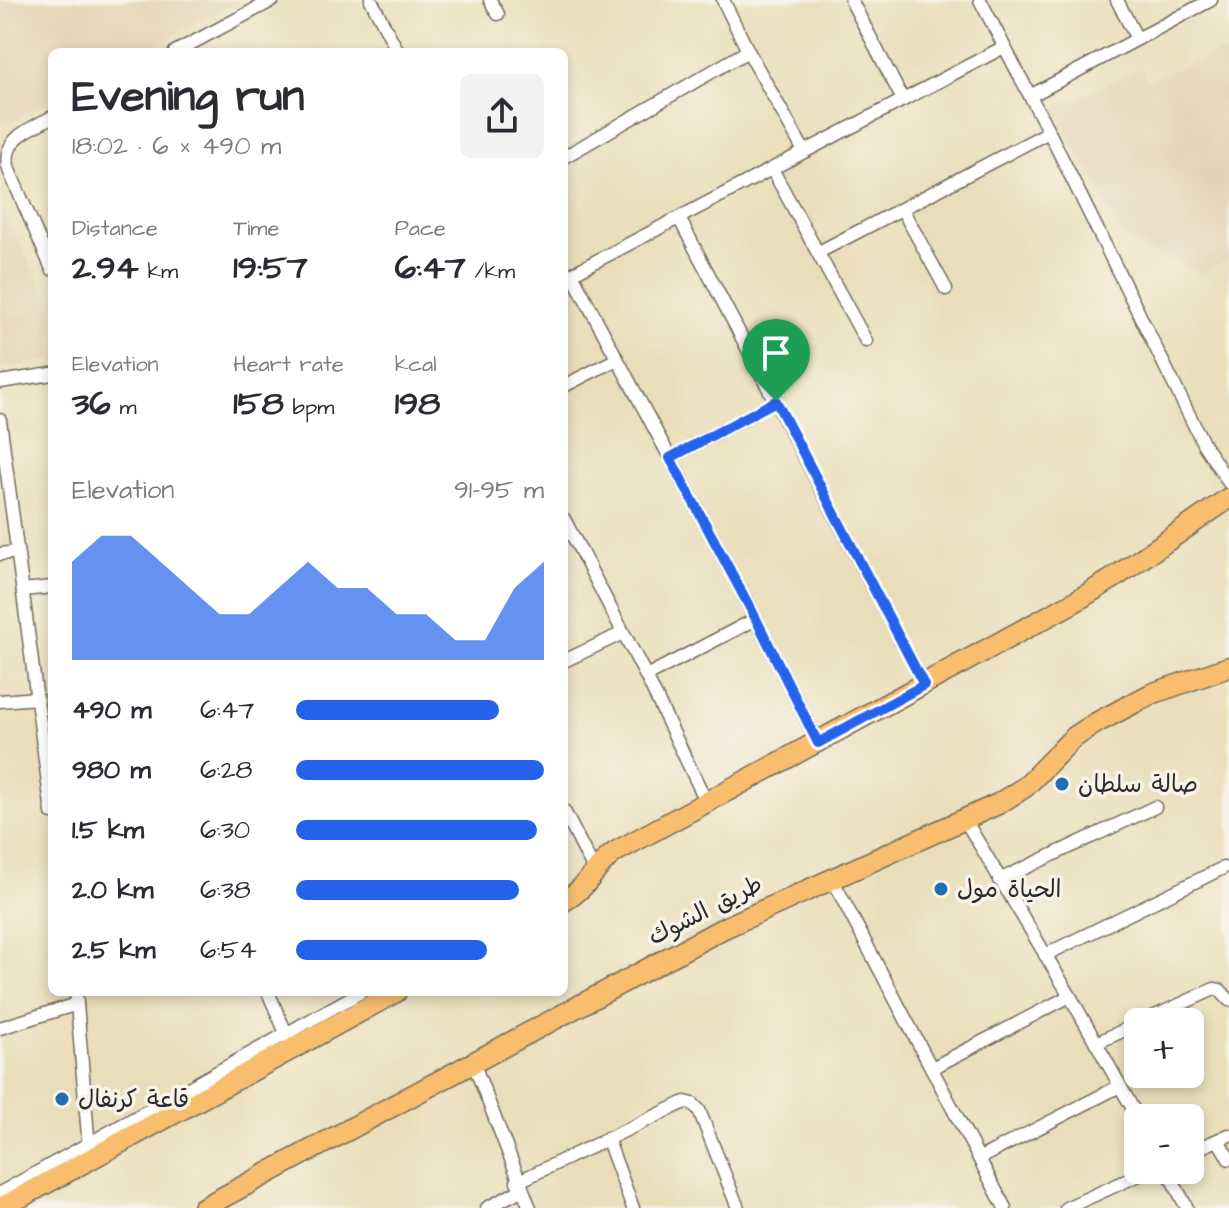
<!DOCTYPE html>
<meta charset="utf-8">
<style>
:root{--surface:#fff;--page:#f2f2f3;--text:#2b2b33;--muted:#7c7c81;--accent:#2563eb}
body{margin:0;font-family:"Architects Daughter","Playpen Sans Arabic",sans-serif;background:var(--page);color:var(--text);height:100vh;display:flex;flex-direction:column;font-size:30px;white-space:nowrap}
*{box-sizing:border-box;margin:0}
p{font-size:26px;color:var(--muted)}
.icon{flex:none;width:44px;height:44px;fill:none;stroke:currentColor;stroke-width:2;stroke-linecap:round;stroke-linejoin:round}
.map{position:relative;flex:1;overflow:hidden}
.side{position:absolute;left:48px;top:48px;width:520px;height:948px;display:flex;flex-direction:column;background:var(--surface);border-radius:12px;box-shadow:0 4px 12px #0003}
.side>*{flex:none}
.buttons{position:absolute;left:1124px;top:1008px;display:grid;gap:16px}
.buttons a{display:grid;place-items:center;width:80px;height:80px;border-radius:12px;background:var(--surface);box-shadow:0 4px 12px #0003;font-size:40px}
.pin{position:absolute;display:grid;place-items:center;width:68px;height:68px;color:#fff;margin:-82px -34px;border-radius:50% 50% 50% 0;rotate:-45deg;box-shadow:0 0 8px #0007}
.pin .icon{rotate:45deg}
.round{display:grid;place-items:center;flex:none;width:84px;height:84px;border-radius:12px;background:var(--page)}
.summary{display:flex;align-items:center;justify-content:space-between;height:136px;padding:0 24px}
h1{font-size:44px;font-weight:700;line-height:60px}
.metrics{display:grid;grid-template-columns:repeat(3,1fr);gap:12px;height:136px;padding:8px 24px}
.metrics div{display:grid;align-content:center}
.metrics b{font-size:34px;font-weight:700}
.metrics small{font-size:22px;font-weight:400}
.metrics p{font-size:22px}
.chart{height:224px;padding:16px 24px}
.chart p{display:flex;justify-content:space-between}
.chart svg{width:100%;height:144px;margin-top:8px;fill:var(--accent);opacity:.7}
ul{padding:0 24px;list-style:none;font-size:26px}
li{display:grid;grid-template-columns:128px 96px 1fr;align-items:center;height:60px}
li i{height:20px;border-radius:10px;background:var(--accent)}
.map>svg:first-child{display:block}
</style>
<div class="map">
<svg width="1229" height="1208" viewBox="0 0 1229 1208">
<rect width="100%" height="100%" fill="#f7f3e8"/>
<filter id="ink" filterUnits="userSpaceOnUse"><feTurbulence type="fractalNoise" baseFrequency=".0125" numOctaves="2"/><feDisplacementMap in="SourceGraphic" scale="16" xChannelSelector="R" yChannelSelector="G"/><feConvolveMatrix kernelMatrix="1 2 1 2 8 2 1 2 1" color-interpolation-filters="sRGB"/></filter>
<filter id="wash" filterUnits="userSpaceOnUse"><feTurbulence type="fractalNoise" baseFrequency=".006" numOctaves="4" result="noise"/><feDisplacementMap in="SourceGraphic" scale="32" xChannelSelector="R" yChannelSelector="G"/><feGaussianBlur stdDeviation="1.8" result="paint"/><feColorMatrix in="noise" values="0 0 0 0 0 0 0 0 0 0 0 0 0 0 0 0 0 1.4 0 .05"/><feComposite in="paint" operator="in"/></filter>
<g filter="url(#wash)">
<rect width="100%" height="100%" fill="#eadeba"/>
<g fill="#e4d1b4">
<path d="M0 0H240L142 52H52V100L13 121 0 117Z"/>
<path d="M1223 51 1229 65V259L1202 273 1126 240 1054 109 1141 68 1147 81Z"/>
<path d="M0 207 52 305V359L0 369Z"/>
</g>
</g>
<g filter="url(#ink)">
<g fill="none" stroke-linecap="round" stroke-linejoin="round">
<defs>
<g id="minor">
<path d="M371 0 398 52"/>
<path d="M490 0 498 14"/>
<path d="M723 0 748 51"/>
<path d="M851 0 903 100"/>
<path d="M980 0 1049 132 1204 445 1229 483"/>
<path d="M1117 0 1137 39"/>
<path d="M175 52 273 0"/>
<path d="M1030 96 1211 0"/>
<path d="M52 117C30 129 0 139 9 170L52 269"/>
<path d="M564 157 748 51 804 151"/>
<path d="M772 169 866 341"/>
<path d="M902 209 946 289"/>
<path d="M679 218 924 685"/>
<path d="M819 252 1049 132"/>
<path d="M572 274 756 619 818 743"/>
<path d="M564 278 1004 47"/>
<path d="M0 382 52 374"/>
<path d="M564 386 617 359"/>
<path d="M0 420 52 813"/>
<path d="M670 458 776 401"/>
<path d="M564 519 646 676 707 803"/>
<path d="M0 554 17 552"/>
<path d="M23 590 52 587"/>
<path d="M564 661 623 633"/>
<path d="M646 676 756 619"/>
<path d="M0 701 37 698"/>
<path d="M564 811 595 872"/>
<path d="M965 820 1070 996 1138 1118"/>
<path d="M832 879 1005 1208"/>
<path d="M999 880 1155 807"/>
<path d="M1045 955 1223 868"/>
<path d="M76 992 89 1148"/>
<path d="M268 992 289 1040"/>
<path d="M1142 1022 1214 989 1220 990 1229 1000"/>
<path d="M0 1028 77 1004"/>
<path d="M1096 1043 1138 1024"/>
<path d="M473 1062 530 1208"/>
<path d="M932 1068 1070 996"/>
<path d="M607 1138 633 1208"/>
<path d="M1218 1140 1229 1159"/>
<path d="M1190 1152 1229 1135"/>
<path d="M980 1158 1120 1086"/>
<path d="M1167 1170 1187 1208"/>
<path d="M517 1182 685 1102 693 1104 699 1110 738 1208"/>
<path d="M0 1193 361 992"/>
<path d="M487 1208 521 1190"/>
<path d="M1066 1208 1150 1170"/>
</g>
<g id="primary">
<path d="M564 901C590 886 593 868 615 852L1076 601 1112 579 1229 498"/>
<path d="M1 1208 396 992"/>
<path d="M203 1208 722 929 998 804 1025 787 1073 738 1096 723 1151 694 1229 667"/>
</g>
</defs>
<use href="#minor" stroke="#6e6a5d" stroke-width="15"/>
<use href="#primary" stroke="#6e6a5d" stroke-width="23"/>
<use href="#minor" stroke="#fff" stroke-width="12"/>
<use href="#primary" stroke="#f9be6d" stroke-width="20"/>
</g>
</g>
<g fill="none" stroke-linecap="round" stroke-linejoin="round" filter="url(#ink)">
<defs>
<path id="route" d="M776 401 924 685 818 743 756 619 670 458Z"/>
</defs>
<use href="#route" stroke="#fff" stroke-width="16"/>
<use href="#route" stroke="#2563eb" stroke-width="10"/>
</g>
<g fill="#1f6fb2" stroke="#f7f3e8" stroke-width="3">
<circle cx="1062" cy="784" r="8"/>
<circle cx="941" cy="889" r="8"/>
<circle cx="62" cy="1099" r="8"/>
</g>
<g text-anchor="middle" stroke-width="7" stroke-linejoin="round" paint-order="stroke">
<g font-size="24" fill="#2b2b2b" stroke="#f7f3e8" text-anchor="start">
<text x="1078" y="792">صالة سلطان</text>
<text x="957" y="897">الحياة مول</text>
<text x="78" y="1107">قاعة كرنفال</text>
</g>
<g font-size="24" fill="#2b2b2b" stroke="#f7f3e8">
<text transform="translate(705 910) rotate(-27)" y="8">طريق الشوك</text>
</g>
</g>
</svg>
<div class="buttons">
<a>+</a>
<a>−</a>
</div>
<div class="pin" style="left:776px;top:401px;background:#1e9e55"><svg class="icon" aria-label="arrive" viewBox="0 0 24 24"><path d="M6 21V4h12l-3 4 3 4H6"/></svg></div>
<section class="side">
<div class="summary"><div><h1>Evening run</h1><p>18:02 · 6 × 490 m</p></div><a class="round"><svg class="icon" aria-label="share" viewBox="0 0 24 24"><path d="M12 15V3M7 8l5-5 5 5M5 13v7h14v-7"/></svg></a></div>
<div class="metrics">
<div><p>Distance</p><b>2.94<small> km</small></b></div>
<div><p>Time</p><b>19:57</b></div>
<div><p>Pace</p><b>6:47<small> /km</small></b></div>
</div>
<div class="metrics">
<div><p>Elevation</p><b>36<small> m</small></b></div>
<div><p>Heart rate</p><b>158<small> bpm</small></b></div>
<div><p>kcal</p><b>198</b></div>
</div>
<div class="chart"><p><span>Elevation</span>91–95 m</p>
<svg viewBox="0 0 160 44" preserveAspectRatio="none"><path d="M0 44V14L10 6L20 6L30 14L40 22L50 30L60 30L70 22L80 14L90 22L100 22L110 30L120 30L130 38L140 38L150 22L160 14V44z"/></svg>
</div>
<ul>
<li><b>490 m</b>6:47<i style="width:82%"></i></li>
<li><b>980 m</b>6:28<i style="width:100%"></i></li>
<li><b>1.5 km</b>6:30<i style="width:97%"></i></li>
<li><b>2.0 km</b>6:38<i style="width:90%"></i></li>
<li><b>2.5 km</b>6:54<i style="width:77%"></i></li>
</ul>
</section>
</div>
